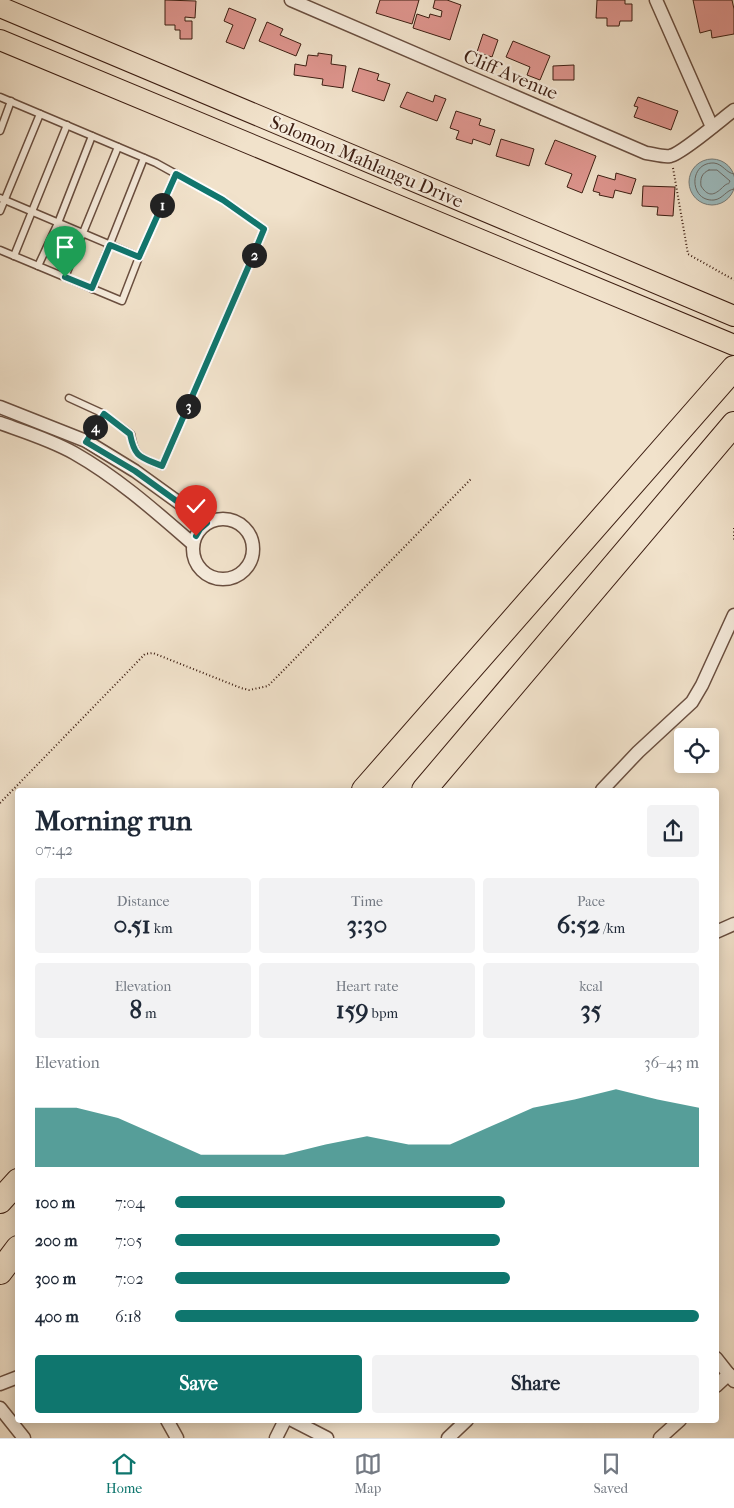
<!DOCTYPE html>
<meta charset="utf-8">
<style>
:root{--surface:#fff;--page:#f2f2f3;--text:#1f2937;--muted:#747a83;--line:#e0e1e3;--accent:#0f766e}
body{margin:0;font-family:"IM FELL French Canon",serif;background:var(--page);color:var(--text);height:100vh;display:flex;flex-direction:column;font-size:19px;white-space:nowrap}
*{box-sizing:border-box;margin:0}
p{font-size:16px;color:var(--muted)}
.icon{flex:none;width:28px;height:28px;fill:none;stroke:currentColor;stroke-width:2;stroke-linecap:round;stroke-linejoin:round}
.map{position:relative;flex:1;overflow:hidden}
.sheet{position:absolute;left:15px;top:788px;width:704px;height:635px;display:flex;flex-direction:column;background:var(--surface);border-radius:5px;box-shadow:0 2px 12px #0003}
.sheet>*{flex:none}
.buttons{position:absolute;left:674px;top:728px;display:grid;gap:10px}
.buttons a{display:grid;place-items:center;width:45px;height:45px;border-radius:5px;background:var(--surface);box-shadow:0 2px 12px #0003;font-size:25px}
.pin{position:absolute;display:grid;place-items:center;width:42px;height:42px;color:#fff;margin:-51px -21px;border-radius:50% 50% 50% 0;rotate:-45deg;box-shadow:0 0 5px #0007}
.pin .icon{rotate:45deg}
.km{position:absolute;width:25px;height:25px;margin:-12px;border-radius:50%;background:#222;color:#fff;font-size:14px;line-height:25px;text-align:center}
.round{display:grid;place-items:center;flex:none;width:52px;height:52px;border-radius:5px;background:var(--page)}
.headline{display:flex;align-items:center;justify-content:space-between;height:85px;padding:0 20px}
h1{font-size:28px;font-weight:800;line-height:38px}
.metrics{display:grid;grid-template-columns:repeat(3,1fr);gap:8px;height:85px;padding:5px 20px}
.metrics div{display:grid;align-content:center;border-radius:5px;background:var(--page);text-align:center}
.metrics b{font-size:25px;font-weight:800}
.metrics small{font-size:14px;font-weight:400}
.metrics p{font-size:14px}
.chart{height:140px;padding:10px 20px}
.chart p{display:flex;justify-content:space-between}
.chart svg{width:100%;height:90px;margin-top:5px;fill:var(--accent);opacity:.7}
.action{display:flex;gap:10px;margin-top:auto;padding:10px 20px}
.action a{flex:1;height:58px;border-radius:5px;background:var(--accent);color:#fff;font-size:20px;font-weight:800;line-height:58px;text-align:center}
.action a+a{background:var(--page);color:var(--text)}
ul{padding:0 20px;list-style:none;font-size:16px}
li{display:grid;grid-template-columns:80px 60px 1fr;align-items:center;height:38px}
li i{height:12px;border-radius:6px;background:var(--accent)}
.menu{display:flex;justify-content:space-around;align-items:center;height:70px;border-top:1px solid var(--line);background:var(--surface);font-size:14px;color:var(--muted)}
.menu a{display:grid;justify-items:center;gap:2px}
.menu .current{color:var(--accent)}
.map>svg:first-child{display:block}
</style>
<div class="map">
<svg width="734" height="1438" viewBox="0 0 734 1438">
<rect width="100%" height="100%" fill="#f1e2cb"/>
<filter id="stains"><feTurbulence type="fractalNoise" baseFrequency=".004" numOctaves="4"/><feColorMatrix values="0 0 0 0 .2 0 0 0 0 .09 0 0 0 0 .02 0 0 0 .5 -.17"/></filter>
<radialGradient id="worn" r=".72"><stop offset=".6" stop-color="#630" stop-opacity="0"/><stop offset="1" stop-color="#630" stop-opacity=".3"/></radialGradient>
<circle fill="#9dbcbf" stroke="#777d7a" cx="712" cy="182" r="23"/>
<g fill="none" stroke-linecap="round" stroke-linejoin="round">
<g stroke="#6d6d68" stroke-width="1">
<path d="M709 170H717L730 181C727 187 730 181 724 186 716 194 709 199 701 186 700 178 702 173 709 170Z"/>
<path d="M734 174C726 173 723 164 714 163 688 162 689 202 714 200 723 199 726 190 734 189"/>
</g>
</g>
<g fill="#de958e" stroke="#3d1e12">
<path d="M165 0 196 1 195 18 185 17V21H192V39H180V30H175V25H165Z"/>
<path d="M380 0H419L412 24 376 13Z"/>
<path d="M435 0H447L461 5 450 40 413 28 417 14 429 18 430 14 441 17 442 11 433 8Z"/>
<path d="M597 0H625V4H632V21H620L619 26H607V18H596Z"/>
<path d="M693 0H732L734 9V34L712 38 711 30 700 33Z"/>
<path d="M229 8 256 19 244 49 226 42 233 25 224 21Z"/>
<path d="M267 22 283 29 280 35 301 44 296 56 259 41Z"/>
<path d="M483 34 498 40 492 57 477 52Z"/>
<path d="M513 41 550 56 540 80 527 75 530 67 506 57Z"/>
<path d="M318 53 332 55 331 64 346 66 343 88 322 85 323 79 294 75 295 64 306 66 308 55 318 56Z"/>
<path d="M574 65V80H553V66Z"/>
<path d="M359 68 379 74 377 80 390 84 384 101 352 91Z"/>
<path d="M407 92 433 102 435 95 446 99 437 121 400 107Z"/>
<path d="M638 97 678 111 671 130 634 117 638 107 634 106Z"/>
<path d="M456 111 481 119 479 125 495 130 490 145 473 139 472 144 456 139 459 131 450 128Z"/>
<path d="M501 139 534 149 529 166 496 156Z"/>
<path d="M555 140 596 156 582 193 567 187 572 174 545 164Z"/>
<path d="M616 173 636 179 631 194 615 190 613 198 599 195 600 193 593 191 598 175 615 180Z"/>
<path d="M643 186 675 187 673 216 657 215 658 207 642 206Z"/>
</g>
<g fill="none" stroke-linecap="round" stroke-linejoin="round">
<defs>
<g id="service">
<path d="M0 97 156 163 223 200 264 229 250 263 162 466C141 457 135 459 131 434L104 414"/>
<path d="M0 131 11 101"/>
<path d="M0 198 139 257"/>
<path d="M0 211 40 114"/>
<path d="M0 250 122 301 139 257 176 174"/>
<path d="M14 256 67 125"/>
<path d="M38 266 58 223 92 136"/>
<path d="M65 277 118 147"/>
<path d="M92 289 144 158"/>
<path d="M69 398 104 414 86 441"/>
</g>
<g id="minor">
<path d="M291 0 646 153C654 154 662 157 670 156 681 154 722 119 734 110"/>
<path d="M656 0 712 127"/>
<path d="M0 407 86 441 135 471 207 523"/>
<path d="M0 423C25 432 51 440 74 453 118 478 155 511 193 544"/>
<circle cx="223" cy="549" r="30"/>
<path d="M602 790 638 752 692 702 702 685 734 615"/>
<path d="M716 932 734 924"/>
<path d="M716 1358 734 1381"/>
<path d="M0 1384 18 1377"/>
<path d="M716 1386 729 1374"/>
<path d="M0 1408 24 1438"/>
<path d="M167 1420 177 1438"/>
<path d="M292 1420 327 1438"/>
<path d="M276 1438 285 1420"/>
<path d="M448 1438 467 1420"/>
<path d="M660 1438 680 1420"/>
</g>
<g id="primary">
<path d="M0 7 734 316"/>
<path d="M0 40 734 345"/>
</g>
<g id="motorway">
<path d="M364 790 734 368"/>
<path d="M424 790 734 424"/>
<path d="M0 1201 18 1181"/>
<path d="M0 1272 18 1248"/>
</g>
</defs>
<use href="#service" stroke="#6a4f40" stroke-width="9"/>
<use href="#minor" stroke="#6a4f40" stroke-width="15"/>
<use href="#primary" stroke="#3d1e12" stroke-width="22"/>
<use href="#motorway" stroke="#3d1e12" stroke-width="26"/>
<g stroke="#3d1e12" stroke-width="2" stroke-dasharray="1 2.5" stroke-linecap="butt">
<path d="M673 168 688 254 734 280"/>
<path d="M734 528V541"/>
<path d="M0 803 145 654 153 653 241 688 249 690 268 686 471 479"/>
</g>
<use href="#service" stroke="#f6ecdd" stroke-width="6"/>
<use href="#minor" stroke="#f6ecdd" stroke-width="12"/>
<use href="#primary" stroke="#f1e2cb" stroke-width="20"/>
<use href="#motorway" stroke="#f1e2cb" stroke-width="24"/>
</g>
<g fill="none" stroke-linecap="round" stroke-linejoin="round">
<defs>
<path id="route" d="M65 277 92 288 110 245 139 257 176 174 223 200 264 229 250 263 162 466C141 457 135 459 130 434L104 414 86 442 135 471 207 523 200 529 196 536"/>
</defs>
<use href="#route" stroke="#fff" stroke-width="10"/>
<use href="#route" stroke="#0f766e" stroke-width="6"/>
</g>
<g text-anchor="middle" stroke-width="4.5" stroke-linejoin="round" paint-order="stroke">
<g font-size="19" fill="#3d1e12" stroke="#f6ecdd">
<text transform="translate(511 74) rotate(23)" y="7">Cliff Avenue</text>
<text transform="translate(367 161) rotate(23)" y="7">Solomon Mahlangu Drive</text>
</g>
</g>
<rect width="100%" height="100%" filter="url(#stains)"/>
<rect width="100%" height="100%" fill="url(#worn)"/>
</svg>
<div class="buttons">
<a><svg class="icon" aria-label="locate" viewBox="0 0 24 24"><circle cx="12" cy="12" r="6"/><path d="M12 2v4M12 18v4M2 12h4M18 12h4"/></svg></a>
</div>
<div class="pin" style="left:65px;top:277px;background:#1e9e55"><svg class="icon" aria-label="arrive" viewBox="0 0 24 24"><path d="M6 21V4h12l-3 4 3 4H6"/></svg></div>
<div class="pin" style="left:196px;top:536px;background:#d93025"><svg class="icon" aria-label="check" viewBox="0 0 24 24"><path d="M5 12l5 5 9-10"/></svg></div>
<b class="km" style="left:162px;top:205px">1</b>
<b class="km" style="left:254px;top:255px">2</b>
<b class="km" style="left:188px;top:406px">3</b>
<b class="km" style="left:95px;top:427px">4</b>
<section class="sheet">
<div class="headline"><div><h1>Morning run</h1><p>07:42</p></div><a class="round"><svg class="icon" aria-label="share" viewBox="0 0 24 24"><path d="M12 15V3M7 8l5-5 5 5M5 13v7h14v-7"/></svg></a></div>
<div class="metrics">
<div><p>Distance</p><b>0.51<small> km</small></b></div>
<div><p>Time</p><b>3:30</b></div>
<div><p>Pace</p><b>6:52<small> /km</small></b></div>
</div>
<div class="metrics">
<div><p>Elevation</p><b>8<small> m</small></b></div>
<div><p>Heart rate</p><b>159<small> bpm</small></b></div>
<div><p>kcal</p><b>35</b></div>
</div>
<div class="chart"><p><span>Elevation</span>36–43 m</p>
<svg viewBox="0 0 160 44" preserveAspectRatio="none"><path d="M0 44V15L10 15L20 20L30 29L40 38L50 38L60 38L70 33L80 29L90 33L100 33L110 24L120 15L130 11L140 6L150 11L160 15V44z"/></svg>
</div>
<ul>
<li><b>100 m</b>7:04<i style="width:63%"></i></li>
<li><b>200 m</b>7:05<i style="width:62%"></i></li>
<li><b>300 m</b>7:02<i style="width:64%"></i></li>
<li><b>400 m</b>6:18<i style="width:100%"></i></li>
</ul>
<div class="action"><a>Save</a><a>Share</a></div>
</section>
</div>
<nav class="menu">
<a class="current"><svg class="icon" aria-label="home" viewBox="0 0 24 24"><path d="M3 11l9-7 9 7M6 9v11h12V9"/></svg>Home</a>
<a><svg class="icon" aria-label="map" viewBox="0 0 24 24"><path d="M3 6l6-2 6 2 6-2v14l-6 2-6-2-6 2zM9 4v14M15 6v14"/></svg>Map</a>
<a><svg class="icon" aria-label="saved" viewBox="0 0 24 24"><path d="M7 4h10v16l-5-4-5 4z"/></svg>Saved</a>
</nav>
